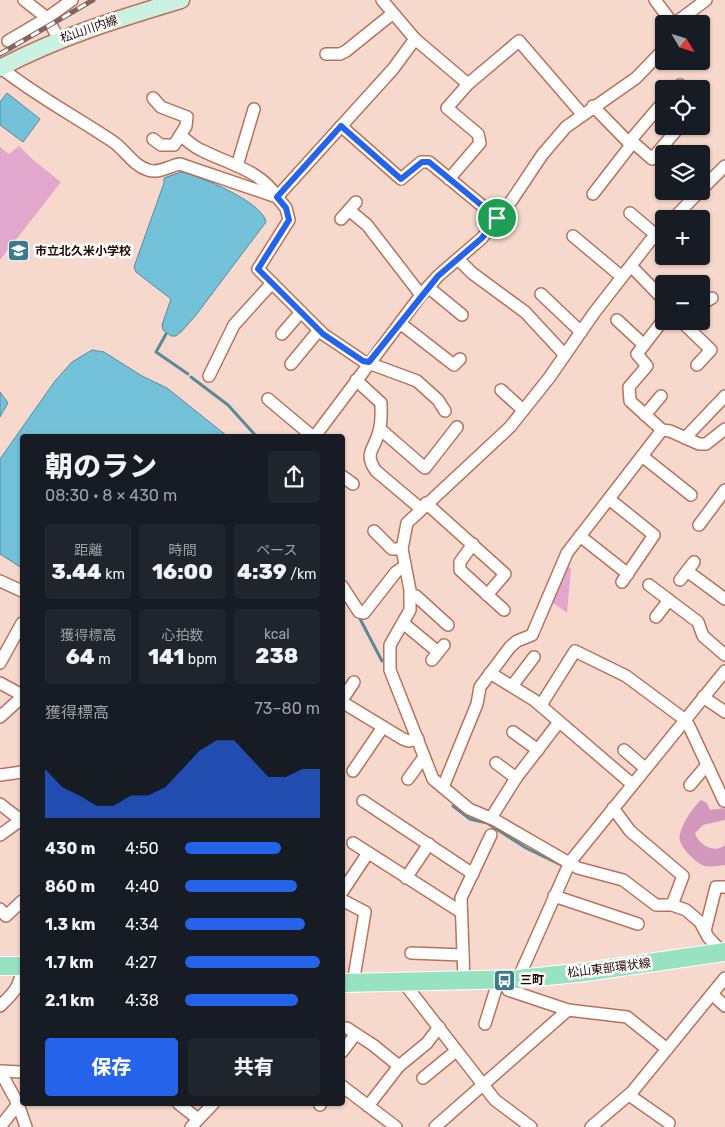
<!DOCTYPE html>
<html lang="ja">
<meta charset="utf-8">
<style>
:root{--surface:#171b24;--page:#20242c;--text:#f1f3f6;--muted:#9ea1a6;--accent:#2563eb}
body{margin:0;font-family:Rubik,"Noto Sans JP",sans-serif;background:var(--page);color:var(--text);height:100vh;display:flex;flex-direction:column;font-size:19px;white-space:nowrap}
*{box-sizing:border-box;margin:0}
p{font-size:16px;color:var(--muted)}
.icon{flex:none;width:28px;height:28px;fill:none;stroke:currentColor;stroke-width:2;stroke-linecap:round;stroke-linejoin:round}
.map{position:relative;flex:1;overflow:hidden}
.details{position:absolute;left:20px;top:434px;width:325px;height:672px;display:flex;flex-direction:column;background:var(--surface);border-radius:5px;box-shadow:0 1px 4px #0004}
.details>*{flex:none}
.needle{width:32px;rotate:128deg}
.tools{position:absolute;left:655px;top:15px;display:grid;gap:10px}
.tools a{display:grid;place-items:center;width:55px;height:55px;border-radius:5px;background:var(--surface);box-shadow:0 1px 4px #0004;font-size:25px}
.pin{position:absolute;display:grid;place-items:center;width:42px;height:42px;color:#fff;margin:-21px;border:2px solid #fff;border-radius:50%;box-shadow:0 1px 5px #0007}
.round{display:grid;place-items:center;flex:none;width:52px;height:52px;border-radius:5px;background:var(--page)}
.summary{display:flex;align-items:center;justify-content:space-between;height:85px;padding:0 25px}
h1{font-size:28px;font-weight:800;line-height:38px}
.stats{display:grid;grid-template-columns:repeat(3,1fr);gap:8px;height:85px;padding:5px 25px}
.stats div{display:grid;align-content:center;border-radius:5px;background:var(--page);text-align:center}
.stats b{font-size:21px;font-weight:800}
.stats small{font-size:14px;font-weight:400}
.stats p{font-size:14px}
.chart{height:140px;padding:10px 25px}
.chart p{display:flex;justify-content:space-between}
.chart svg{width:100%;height:90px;margin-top:5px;fill:var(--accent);opacity:.7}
.primary-button{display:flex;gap:10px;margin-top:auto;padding:10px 25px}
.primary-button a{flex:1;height:58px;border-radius:5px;background:var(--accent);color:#fff;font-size:20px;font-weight:800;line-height:58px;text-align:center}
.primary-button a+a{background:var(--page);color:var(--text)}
ul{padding:0 25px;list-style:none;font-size:16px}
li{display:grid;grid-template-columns:80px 60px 1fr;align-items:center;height:38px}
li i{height:12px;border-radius:6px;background:var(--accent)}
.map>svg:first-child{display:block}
</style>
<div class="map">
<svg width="725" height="1127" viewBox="0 0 725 1127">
<rect width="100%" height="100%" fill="#f7d8cd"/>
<g fill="#e1a7cc">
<path d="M19 146 33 160 61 182 0 260V147L9 154Z"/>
<path d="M568 566 571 569 567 613 552 602Z"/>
</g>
<path fill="#d298bc" d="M701 800 707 803 710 810 725 808V820L703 825 695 833C698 845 715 854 725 845V865C719 866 711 867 705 866 697 864 682 849 680 841 677 830 693 807 701 800Z"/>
<g fill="#74c1da" stroke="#5a8999">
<path d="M7 93 40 119 23 142 0 125V102Z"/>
<path d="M181 172C200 176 263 202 266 222L196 315 182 331 176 336H171L163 330 162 325 171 299 136 272 134 267 164 183V178Z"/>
<path d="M92 350 104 352 142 376 167 388 227 436H22V568L0 554V459L55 381 72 362Z"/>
<path d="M0 392 8 403 0 417Z"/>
</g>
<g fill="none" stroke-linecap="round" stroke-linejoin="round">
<g stroke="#5a8999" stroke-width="3">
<path d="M166 334 156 352 188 374"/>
<path d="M191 377 228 405 256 436"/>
<path d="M358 615 382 661"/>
<path d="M453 806 470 819 487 823 526 848 561 865"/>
</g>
<defs>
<g id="minor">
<path d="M24 0 47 18 59 39"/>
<path d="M382 0 415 39 468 84"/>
<path d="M655 0 673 24"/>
<path d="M674 24 706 0"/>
<path d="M8 41 47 18 72 0"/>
<path d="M326 54H340L346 51 392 14"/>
<path d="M0 67C36 96 75 116 112 141 125 149 132 165 148 170 159 174 169 166 180 164L277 197 286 208 289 220 258 269 323 334 363 361 417 381 438 400 445 411"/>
<path d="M676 89 680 85"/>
<path d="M593 106 631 145"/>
<path d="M341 126 401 179 421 162H429L497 218"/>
<path d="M181 136C188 141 194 147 201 150 226 163 261 170 277 197L393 69 415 39"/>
<path d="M153 139 161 145H174L186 126 187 117 161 107 153 98"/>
<path d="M629 142 664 101"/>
<path d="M237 166 254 109"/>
<path d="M449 179 480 143 478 134 447 108 468 84 519 41 582 114"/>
<path d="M701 190 725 166"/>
<path d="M593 194 631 145 635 144 652 159 680 126"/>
<path d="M349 210 367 225 421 295"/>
<path d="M630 213 656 235"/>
<path d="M341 219 356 202"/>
<path d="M673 219 700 191"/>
<path d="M664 228 650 241 594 313 549 378 510 427 407 523 402 549 410 590V610L390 645V670L433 779 469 809 495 820 578 868 623 880 656 905H672L686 910 700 922 708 937 722 952"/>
<path d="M573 236 622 277"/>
<path d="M458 259 472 273 525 312 564 354"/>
<path d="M631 266 664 300"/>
<path d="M428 287 462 315"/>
<path d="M541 294 581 332"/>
<path d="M701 304 712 298"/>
<path d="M664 319 637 354 647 366 629 387 630 401 662 430 670 431 699 444H706L725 429"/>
<path d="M617 320 644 345"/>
<path d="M681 321 711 350 697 365"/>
<path d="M400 323 454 365 460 359"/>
<path d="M282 334 301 312"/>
<path d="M291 364 319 330"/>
<path d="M209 376 234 325 272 283"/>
<path d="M356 380 381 403C381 412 382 422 379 431 375 450 363 452 376 471L420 508"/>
<path d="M501 390 523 410"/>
<path d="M268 399 312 436"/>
<path d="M645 415 661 396"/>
<path d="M380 429 425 468 457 427"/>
<path d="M315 436 421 295 438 276 482 238 512 200 542 155 566 127 636 78 664 49"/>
<path d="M685 438 725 396"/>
<path d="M642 456 691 495"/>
<path d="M342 476 353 484"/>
<path d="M609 499 654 535 622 582"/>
<path d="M426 503 505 574 487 595"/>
<path d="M699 525 725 490"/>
<path d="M374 531 392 549H402"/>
<path d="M580 536 628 574"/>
<path d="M473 544 460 562V570L504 610"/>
<path d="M687 571 725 599"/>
<path d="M680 580 694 562"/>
<path d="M0 581 22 591"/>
<path d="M649 585 698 622 703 636 725 655"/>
<path d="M342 586 359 612 364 613 396 572 405 566"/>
<path d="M410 595 416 596 448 625"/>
<path d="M656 617 669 600"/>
<path d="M403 623 438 652"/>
<path d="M432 660 444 645"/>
<path d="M0 663 22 623"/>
<path d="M490 673 534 700 632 784"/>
<path d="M0 683 22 695"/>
<path d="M512 686 534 657"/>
<path d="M703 697 725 712"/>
<path d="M342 700 354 682"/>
<path d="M342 702 403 739 409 741 418 739"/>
<path d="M541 705 575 651 626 676 684 719 689 726 724 801"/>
<path d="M0 717 22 697"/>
<path d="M513 732 538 750"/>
<path d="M624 750 645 768"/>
<path d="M496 763 516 778"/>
<path d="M353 771 383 727"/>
<path d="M0 775 22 772"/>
<path d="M408 779 424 757"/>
<path d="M690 785 707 765"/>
<path d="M443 787 477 704 480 687 510 647 517 641 532 635 567 553 662 430"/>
<path d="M363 801 473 874"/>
<path d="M0 804 22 821"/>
<path d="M613 808 630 831 683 876 672 905"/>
<path d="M491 818 516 778 559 722"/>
<path d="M0 835 21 820"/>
<path d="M353 843 461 912"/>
<path d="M406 878 429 844"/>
<path d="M342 892 368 853"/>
<path d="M554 896 638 924"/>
<path d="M342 900 365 912 353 983"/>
<path d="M0 909 6 916 22 901"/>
<path d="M705 931 716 887H725"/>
<path d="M411 953 463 955"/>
<path d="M506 979 508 990 568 1010 627 1017 667 1049"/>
<path d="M518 979 570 862 725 671"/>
<path d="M464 981 461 898 491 835"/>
<path d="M404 983 495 1100 531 1127"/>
<path d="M712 994 725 1006"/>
<path d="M0 1006C14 993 21 985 22 967"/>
<path d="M485 1024 499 979"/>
<path d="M347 1028 373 1045 399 1066"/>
<path d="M342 1052 355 1035"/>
<path d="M0 1071 18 1104 26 1127"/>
<path d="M0 1071 22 1072"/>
<path d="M423 1078 456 1051"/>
<path d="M342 1086 396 1127"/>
<path d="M629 1095 669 1123"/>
<path d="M179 1104 198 1119"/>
<path d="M320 1105V1104"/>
<path d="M368 1106 399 1066 427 1043 439 1027"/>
<path d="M0 1127 18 1104"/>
<path d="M191 1127 213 1104"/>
<path d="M435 1127 568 1010"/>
<path d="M591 1127 632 1092 725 978"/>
</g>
<path id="secondary" d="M0 68C58 37 118 19 181 0"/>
<g id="primary">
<path d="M0 966H22"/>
<path d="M342 983 518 979 586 972 725 952"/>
</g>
</defs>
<use href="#minor" stroke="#b77359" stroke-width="14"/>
<use href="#secondary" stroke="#b77359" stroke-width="19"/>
<use href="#primary" stroke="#fff" stroke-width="20"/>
<use href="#minor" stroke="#fff" stroke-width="11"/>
<use href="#secondary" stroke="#cbf1e0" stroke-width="16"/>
<use href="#primary" stroke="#97e3c1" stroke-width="18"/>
<defs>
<path id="rail" d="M0 54 93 0"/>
</defs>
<use href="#rail" stroke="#82665e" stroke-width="5"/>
<use href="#rail" stroke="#fff" stroke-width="3" stroke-dasharray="9" stroke-linecap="butt"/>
</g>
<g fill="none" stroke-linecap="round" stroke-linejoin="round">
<defs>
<path id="route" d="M341 126 401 179 422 162H429L497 218 482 238 438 276 369 362 363 361 323 334 258 269 289 220 286 208 277 197Z"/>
</defs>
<use href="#route" stroke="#fff" stroke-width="10"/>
<use href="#route" stroke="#2563eb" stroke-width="6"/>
</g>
<defs>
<symbol id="school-square" viewBox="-11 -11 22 22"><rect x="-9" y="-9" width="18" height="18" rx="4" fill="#3a7a8d" stroke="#fff"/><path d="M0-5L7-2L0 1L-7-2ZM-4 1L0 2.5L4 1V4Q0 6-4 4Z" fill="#fff"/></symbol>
<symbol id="bus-square" viewBox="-11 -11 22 22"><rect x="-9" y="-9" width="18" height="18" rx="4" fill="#3a7a8d" stroke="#fff"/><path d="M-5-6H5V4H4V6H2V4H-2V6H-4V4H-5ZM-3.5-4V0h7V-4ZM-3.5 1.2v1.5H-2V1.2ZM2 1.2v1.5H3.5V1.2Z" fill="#fff"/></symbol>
</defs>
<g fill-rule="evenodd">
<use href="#school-square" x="6" y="238" width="25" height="25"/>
<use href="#bus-square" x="492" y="968" width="25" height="25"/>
</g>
<g text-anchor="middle" stroke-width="5" stroke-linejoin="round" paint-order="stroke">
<g font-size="12" fill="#1f0601" stroke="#fff">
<text transform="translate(89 29) rotate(-19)" y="4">松山川内線</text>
<text transform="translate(609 968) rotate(-7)" y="4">松山東部環状線</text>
</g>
<g font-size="12" font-weight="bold" fill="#1f0601" stroke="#fff" text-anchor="start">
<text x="35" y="255">市立北久米小学校</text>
<text x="520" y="984">三町</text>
</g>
</g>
</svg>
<div class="tools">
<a><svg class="needle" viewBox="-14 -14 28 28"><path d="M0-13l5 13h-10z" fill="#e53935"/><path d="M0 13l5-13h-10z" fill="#9ea1a6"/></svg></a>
<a><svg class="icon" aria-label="locate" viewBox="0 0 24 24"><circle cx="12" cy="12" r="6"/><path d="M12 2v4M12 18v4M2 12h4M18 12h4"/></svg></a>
<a><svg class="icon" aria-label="layers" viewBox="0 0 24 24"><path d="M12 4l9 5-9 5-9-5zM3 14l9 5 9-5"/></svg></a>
<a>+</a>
<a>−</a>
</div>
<div class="pin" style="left:497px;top:218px;background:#1e9e55"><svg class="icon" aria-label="arrive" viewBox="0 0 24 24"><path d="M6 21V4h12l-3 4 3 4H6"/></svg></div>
<section class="details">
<div class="summary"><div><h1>朝のラン</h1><p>08:30 · 8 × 430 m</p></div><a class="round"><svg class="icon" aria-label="share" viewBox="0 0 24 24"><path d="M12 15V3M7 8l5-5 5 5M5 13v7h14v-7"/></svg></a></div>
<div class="stats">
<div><p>距離</p><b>3.44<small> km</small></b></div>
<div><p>時間</p><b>16:00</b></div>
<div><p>ペース</p><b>4:39<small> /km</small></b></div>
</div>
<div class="stats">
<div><p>獲得標高</p><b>64<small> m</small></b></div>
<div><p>心拍数</p><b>141<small> bpm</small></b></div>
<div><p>kcal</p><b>238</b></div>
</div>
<div class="chart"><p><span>獲得標高</span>73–80 m</p>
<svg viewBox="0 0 160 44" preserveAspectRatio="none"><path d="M0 44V20L10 29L20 33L30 38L40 38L50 33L60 33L70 29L80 20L90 11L100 6L110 6L120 15L130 24L140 24L150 20L160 20V44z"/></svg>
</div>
<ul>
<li><b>430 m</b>4:50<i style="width:71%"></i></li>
<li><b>860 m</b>4:40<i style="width:83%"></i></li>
<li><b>1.3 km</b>4:34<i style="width:89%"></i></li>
<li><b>1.7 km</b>4:27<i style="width:100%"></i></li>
<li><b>2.1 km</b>4:38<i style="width:84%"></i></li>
</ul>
<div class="primary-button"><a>保存</a><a>共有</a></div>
</section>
</div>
